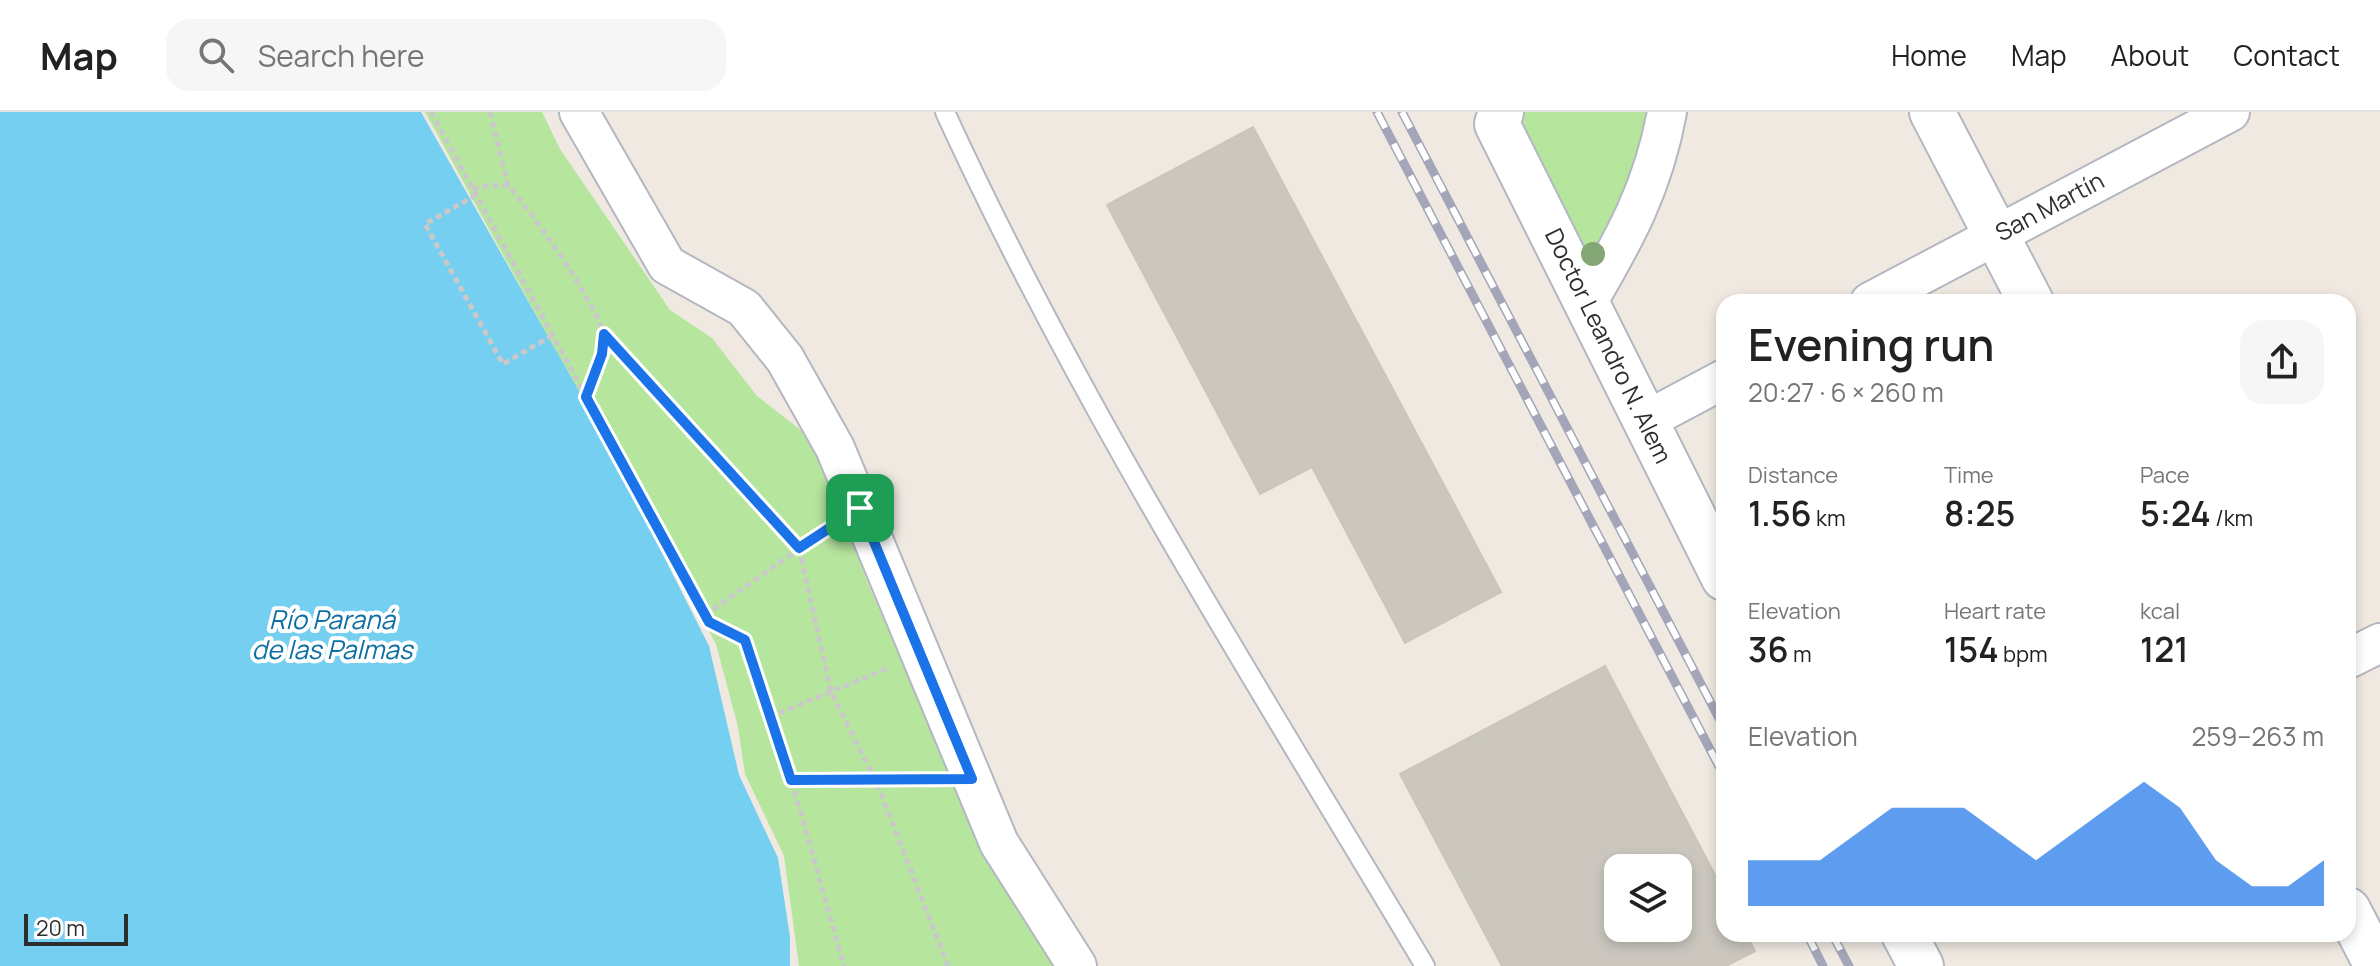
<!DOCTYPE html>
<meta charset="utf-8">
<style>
:root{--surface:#fff;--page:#f6f6f6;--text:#222;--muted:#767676;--line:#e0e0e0;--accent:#1a73e8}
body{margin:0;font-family:Manrope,sans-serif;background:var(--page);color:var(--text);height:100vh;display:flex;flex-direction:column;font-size:30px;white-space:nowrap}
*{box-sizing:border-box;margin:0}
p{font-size:26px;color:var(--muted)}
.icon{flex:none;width:44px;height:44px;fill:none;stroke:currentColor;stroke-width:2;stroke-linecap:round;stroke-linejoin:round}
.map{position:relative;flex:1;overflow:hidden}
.drawer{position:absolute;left:1716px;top:182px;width:640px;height:648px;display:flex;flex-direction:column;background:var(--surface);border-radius:24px;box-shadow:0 4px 12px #0003}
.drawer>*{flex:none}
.controls{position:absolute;left:1604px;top:742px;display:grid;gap:16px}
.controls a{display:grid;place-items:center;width:88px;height:88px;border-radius:16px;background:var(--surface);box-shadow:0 4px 12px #0003;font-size:40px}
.scale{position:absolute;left:24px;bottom:20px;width:104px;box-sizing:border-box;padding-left:8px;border:4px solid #2e2e2e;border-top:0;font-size:22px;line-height:28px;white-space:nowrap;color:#2e2e2e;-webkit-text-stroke:6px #fff;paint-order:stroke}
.pin{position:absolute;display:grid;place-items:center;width:68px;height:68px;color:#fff;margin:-34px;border-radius:16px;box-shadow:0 4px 12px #0006}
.round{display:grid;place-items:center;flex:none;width:84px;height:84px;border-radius:24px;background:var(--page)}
.summary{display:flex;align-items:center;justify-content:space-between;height:136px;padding:0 32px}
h1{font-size:44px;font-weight:600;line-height:60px}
.stats{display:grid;grid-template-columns:repeat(3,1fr);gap:12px;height:136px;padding:8px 32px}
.stats div{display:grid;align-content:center}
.stats b{font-size:34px;font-weight:600}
.stats small{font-size:22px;font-weight:400}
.stats p{font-size:22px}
.chart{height:224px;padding:16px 32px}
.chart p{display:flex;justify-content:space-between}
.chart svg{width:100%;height:144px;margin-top:8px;fill:var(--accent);opacity:.7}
header{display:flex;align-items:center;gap:48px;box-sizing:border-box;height:112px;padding:0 40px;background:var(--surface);border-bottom:2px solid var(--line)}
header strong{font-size:38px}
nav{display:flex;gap:44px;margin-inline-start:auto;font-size:28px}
.search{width:560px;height:72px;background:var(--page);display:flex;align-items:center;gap:20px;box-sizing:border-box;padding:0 28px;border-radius:24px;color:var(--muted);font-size:30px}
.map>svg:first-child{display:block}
</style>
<header>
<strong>Map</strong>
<div class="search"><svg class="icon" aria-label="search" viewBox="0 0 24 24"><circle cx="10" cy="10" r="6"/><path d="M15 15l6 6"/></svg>Search here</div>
<nav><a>Home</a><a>Map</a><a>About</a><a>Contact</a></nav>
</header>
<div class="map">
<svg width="2380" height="854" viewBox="0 0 2380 854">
<rect width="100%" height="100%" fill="#efe9e1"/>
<g fill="#b6e59e">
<path d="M425 0H542L560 37 670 198 712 226 757 284 802 319 829 368 867 469 989 754 1058 854H799L784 744 745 662 738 615 716 532Z"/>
<path d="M1501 0H1667L1587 191Z"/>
</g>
<path fill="#75cff0" d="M0 0H421L592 302 709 534 739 663 778 746 790 825V854H0Z"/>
<g fill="#cbc7bf" stroke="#cbc5ba" stroke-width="2" fill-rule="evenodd">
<path d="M1253 15 1501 480 1405 531 1312 355 1260 382 1107 93Z"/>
<path d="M1605 554 1724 780V822H1746L1755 839 1726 854H1502L1400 662ZM1618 756H1678V816H1618Z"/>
</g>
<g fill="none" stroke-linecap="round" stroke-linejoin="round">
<defs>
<path id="service" d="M945 0C1081 297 1258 574 1425 854"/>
<g id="minor">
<path d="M579 0 667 153 744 196 785 247 835 336 999 731 1077 854"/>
<path d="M1870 190 2230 0"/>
<path d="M1587 191C1625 126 1653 76 1667 0"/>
<path d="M1645 309 1724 267"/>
<path d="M2348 547 2380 531"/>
</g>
<g id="tertiary">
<path d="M1501 0 1497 12 1724 466"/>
<path d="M1932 0 2031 190"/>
<path d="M2348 798 2377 854"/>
<path d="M1904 822 1921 854"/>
</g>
</defs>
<use href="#service" stroke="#b4b7c1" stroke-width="22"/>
<use href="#minor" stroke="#b4b7c1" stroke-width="42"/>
<use href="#tertiary" stroke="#b4b7c1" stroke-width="48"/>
<g stroke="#c9c9c9" stroke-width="5" stroke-dasharray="6 4" stroke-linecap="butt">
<path d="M431 0 709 510 745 528 796 684 844 854"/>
<path d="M490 0 508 74"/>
<path d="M473 77 492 73 508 74C529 95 602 199 604 225 605 245 593 266 586 284"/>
<path d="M476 83 425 112 503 252 553 223"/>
<path d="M604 222 799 436 831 580 878 674 948 854"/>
<path d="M705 503 829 416"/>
<path d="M770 605 888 556"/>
<path d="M791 668 934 667"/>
</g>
<use href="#service" stroke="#fff" stroke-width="18"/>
<use href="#minor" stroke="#fff" stroke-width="38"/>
<use href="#tertiary" stroke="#fff" stroke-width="44"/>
<defs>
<g id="rail">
<path d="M1377 0 1724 664"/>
<path d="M1402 0 1724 616"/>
<path d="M1807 822 1823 854"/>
<path d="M1832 822 1849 854"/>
</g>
</defs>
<use href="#rail" stroke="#a3a6b8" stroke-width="9"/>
<use href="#rail" stroke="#fff" stroke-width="6" stroke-dasharray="18" stroke-linecap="butt"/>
</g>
<circle fill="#84a574" cx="1593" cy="142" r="12"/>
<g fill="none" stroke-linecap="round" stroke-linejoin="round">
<defs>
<path id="route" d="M604 222 799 436 860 396 972 667 791 668 745 528 709 510 586 285 602 242Z"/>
</defs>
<use href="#route" stroke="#fff" stroke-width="16"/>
<use href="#route" stroke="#1a73e8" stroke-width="10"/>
</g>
<g text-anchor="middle" stroke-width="8" stroke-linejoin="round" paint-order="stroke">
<g font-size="24" fill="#2e2e2e" stroke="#fff">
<text transform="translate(2050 95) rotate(-28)" y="8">San Martín</text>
<text transform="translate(1608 234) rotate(64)" y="8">Doctor Leandro N. Alem</text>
</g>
<g font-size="26" font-style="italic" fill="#0d6fa3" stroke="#fff">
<text x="332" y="517">Río Paraná<tspan x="332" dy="30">de las Palmas</tspan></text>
</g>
</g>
</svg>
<div class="controls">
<a><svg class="icon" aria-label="layers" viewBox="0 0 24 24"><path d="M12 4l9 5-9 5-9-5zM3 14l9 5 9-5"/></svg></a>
</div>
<div class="scale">20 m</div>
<div class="pin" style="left:860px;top:396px;background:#1e9e55"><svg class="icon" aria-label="arrive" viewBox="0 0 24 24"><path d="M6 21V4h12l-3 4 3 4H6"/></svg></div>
<section class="drawer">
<div class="summary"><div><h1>Evening run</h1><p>20:27 · 6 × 260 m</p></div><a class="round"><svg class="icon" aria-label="share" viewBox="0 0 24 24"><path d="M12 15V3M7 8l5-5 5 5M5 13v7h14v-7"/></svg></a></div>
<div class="stats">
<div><p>Distance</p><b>1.56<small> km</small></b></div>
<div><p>Time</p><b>8:25</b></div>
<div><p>Pace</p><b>5:24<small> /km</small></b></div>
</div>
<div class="stats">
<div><p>Elevation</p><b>36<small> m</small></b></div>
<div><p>Heart rate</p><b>154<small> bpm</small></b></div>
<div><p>kcal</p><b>121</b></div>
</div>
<div class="chart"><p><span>Elevation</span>259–263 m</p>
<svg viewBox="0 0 160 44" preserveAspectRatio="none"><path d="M0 44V30L10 30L20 30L30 22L40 14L50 14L60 14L70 22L80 30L90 22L100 14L110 6L120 14L130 30L140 38L150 38L160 30V44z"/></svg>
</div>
</section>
</div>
